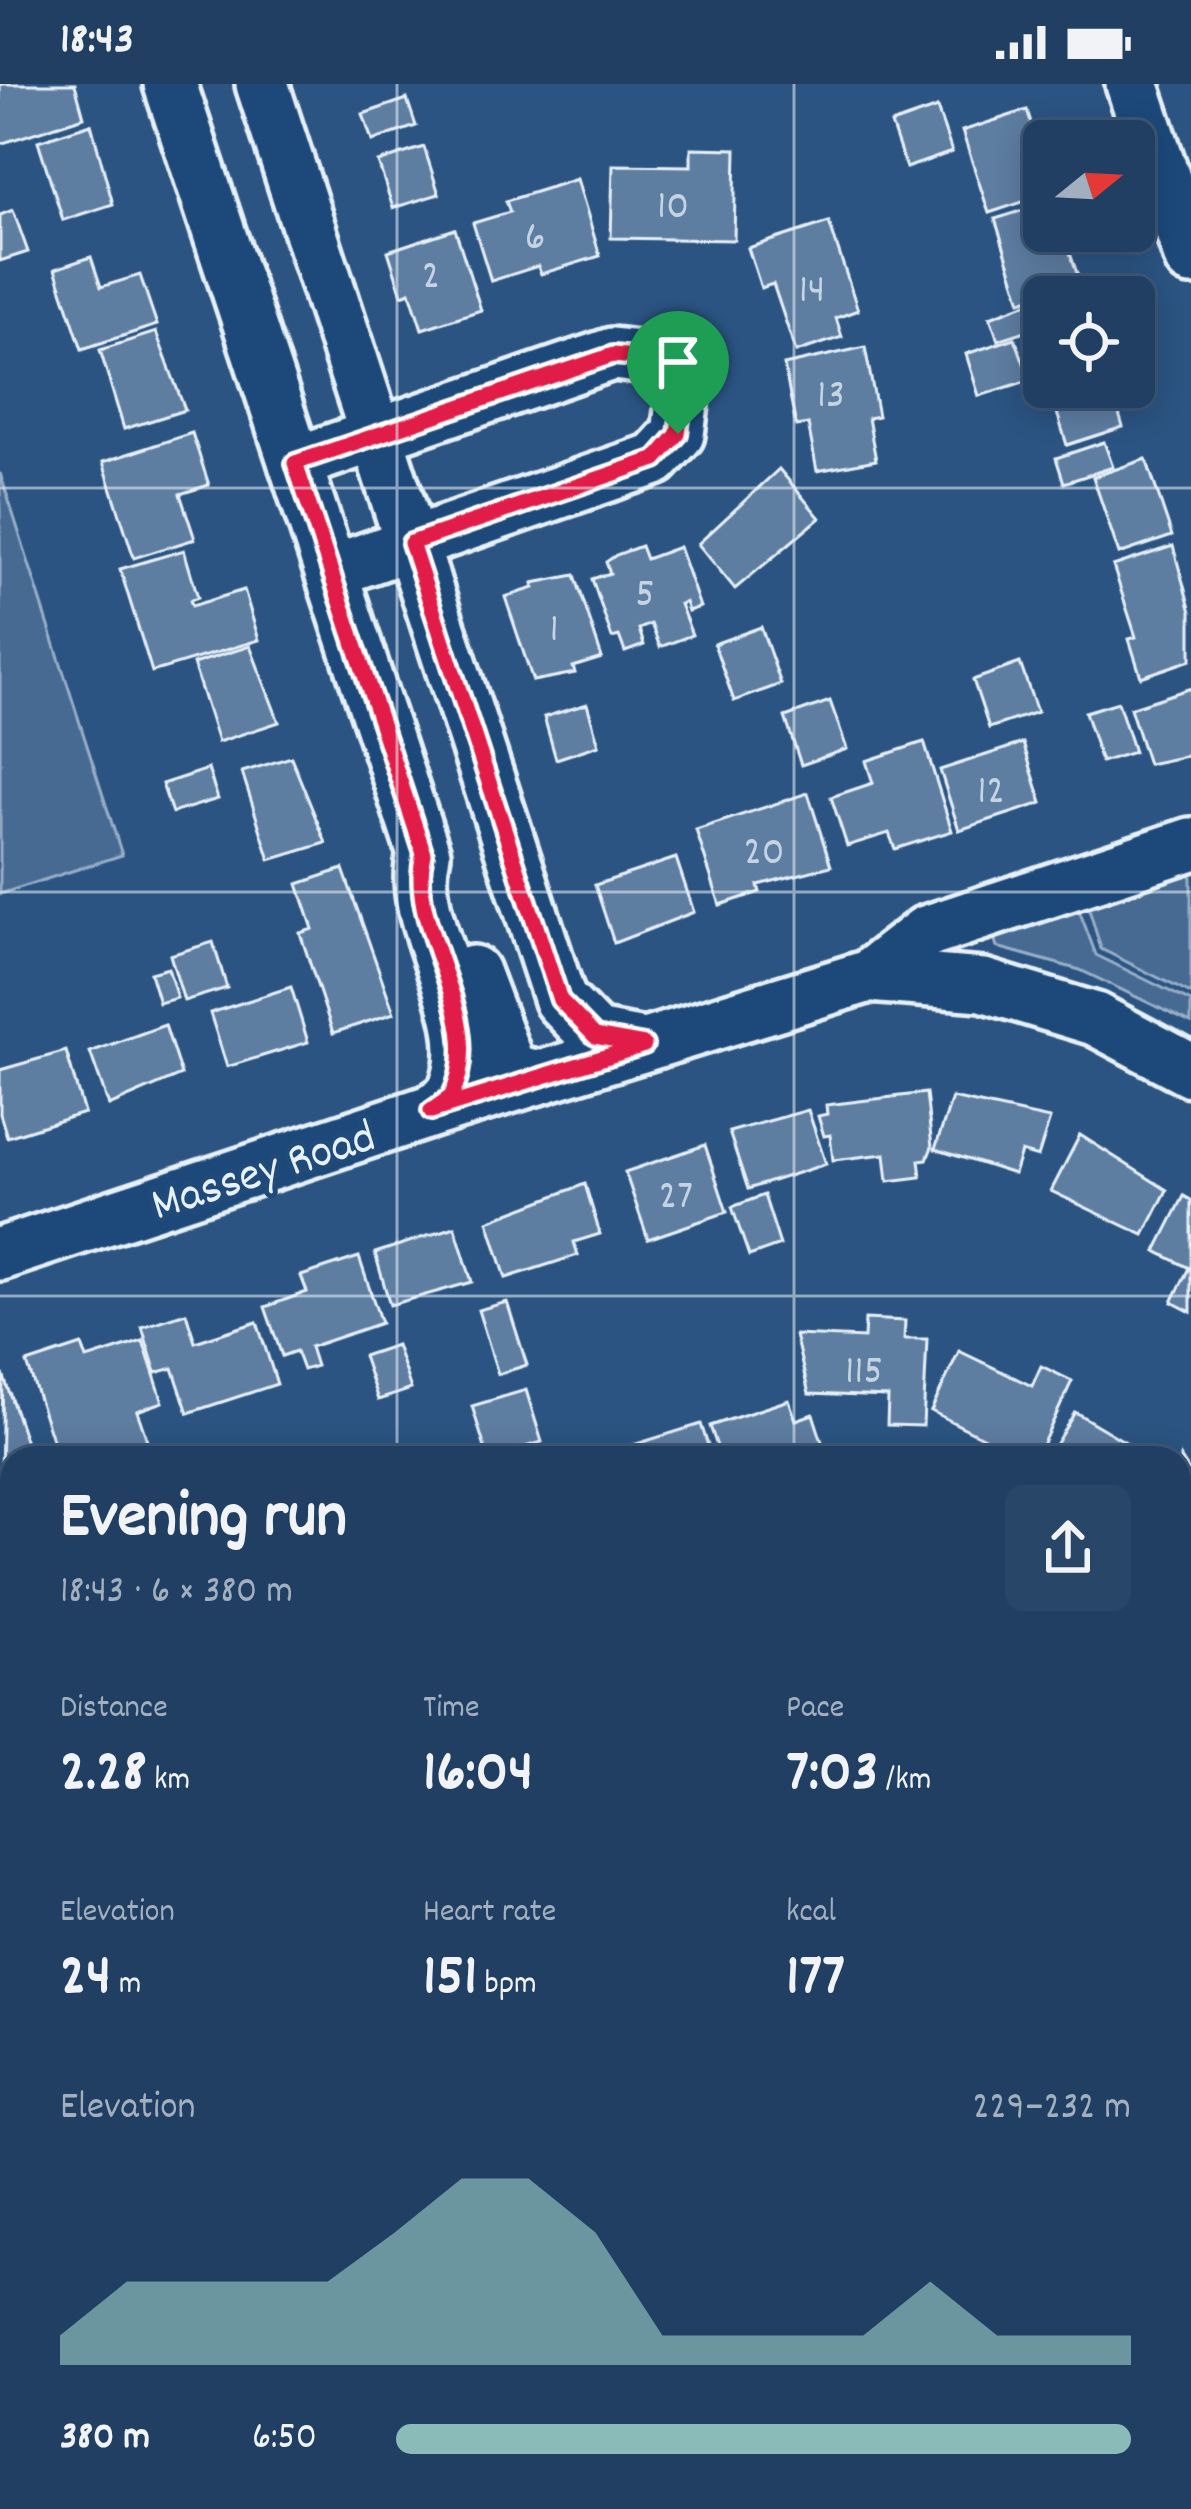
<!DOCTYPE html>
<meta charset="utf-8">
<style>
:root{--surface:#203f62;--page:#284668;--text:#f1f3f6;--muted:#a2afbe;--line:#3d5877;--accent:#8bbbb9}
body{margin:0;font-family:Dekko,sans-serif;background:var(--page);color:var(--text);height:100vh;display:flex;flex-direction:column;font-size:45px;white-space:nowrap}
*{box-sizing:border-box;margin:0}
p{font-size:39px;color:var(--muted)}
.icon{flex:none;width:66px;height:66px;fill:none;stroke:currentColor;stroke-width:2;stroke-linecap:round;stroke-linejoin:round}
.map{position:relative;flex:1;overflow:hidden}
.panel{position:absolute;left:0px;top:1362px;width:1191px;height:1065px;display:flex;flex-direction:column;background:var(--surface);border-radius:36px 36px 0 0;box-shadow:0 6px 30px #0003,0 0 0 3px var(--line)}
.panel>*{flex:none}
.needle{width:78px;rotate:72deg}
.tools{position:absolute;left:1023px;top:36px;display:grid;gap:24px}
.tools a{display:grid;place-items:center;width:132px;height:132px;border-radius:18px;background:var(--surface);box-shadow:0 6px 30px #0003,0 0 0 3px var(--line);font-size:60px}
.pin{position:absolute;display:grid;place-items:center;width:102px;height:102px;color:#fff;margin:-123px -51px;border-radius:50% 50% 50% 0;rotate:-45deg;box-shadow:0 0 12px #0007}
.pin .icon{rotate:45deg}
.round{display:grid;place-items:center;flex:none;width:126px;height:126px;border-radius:18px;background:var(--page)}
.overview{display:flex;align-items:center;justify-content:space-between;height:204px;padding:0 60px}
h1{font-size:66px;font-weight:800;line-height:90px}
.metrics{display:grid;grid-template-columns:repeat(3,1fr);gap:18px;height:204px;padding:12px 60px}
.metrics div{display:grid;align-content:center}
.metrics b{font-size:60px;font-weight:800}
.metrics small{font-size:33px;font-weight:400}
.metrics p{font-size:33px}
.chart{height:336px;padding:24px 60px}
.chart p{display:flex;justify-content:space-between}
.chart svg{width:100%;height:216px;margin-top:12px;fill:var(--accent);opacity:.7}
ul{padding:0 60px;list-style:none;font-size:39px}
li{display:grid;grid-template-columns:192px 144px 1fr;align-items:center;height:90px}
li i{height:30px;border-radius:15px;background:var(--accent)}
.status{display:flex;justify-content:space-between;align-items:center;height:84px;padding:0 60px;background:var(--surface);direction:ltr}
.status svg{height:33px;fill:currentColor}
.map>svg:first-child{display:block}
</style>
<div class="status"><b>18:43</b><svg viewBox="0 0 49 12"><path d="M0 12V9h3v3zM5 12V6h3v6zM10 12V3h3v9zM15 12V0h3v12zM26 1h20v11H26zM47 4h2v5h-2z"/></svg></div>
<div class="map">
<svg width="1191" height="2425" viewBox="0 0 1191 2425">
<rect width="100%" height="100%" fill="#2b5482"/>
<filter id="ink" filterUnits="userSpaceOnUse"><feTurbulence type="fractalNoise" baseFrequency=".00833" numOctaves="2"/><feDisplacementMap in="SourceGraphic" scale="24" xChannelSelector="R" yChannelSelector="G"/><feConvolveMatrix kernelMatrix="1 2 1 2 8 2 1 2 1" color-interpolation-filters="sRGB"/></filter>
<g filter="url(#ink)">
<g fill="#476b93" stroke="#98aec6" stroke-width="3">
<path d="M0 389 122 771 0 810Z"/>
<path d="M1191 780V910L1101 865 1086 815Z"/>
<path d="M1076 818 1096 871 1191 918V939L1080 886 997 863 992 847Z"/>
<path d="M518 2415H760L763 2425H487Z"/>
</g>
<g fill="#5d7da1" stroke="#e8f1f8" stroke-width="3">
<path d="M0 0H75L84 33 0 60Z"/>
<path d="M407 15 416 42 372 57 363 30Z"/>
<path d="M937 24 952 68 906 84 891 40Z"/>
<path d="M1027 26 1043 76 1037 78 1044 111 989 129 962 47Z"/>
<path d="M91 40 113 120 63 136 38 57Z"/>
<path d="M424 63 439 110 393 124 378 78Z"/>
<path d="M691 64 736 65 734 156 611 154 613 81 691 82Z"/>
<path d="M577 95 600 172 541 190 538 182 491 197 473 139 510 128 506 117Z"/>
<path d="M1044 120V147H1071L1078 167 1070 169 1080 198 1021 217 995 135Z"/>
<path d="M13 126 28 168 0 177V131Z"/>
<path d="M829 138 858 226 836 234 842 253 796 268 773 200 761 204 748 164Z"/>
<path d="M455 145 481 226 422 245 410 208 402 211 388 167Z"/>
<path d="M91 173 101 203 140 191 157 241 82 265 55 185Z"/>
<path d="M1054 209 1055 213H1044V241L998 256 990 233Z"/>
<path d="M156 248 185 326 124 345 100 266Z"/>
<path d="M1015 254 1030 296 979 312 966 270Z"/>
<path d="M865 263 878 332 868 334 876 376 817 387 808 340 796 342 784 281Z"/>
<path d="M1049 303H1111L1123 343 1067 361Z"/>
<path d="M192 349 209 401 180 410 195 455 134 474 103 378Z"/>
<path d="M1104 358 1113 383 1064 399 1056 374Z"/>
<path d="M1146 375 1172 452 1119 470 1093 393Z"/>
<path d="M779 385 820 434 735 505 698 460Z"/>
<path d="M641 462 646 475 679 463 700 523 688 527 685 518 680 520 692 551 660 563 651 540 639 545 644 561 625 568 619 552 612 554 592 495 610 489 606 478 616 471Z"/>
<path d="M1173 462 1191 528V576L1141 593 1129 555 1136 553 1113 482Z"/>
<path d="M184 466 198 513 190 516 192 522 244 506 259 556 152 588 120 485Z"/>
<path d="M575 491 602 574 573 583 575 589 533 597 505 513 534 504 533 499Z"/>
<path d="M761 543 781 600 734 617 714 560Z"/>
<path d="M250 562 279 638 218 658 193 580Z"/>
<path d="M1020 579 1037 628 989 644 973 596Z"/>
<path d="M1191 604V671L1148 680 1130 624Z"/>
<path d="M830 617 847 665 801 681 785 633Z"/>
<path d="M1118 618 1134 668 1101 678 1085 628Z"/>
<path d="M587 620 599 661 556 675 544 633Z"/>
<path d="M924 658 952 747 895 765 889 749 847 762 831 713 873 699 866 677Z"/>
<path d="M1023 659 1042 719 959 746 940 686Z"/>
<path d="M291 673 326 759 270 776 242 688Z"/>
<path d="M208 685 218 715 172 729 162 700Z"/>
<path d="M808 709 831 782 758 801 760 808 720 821 696 746Z"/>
<path d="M676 774 694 828 614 859 595 801Z"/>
<path d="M343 785 394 929 333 949 300 849 313 845 298 800Z"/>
<path d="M213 858 227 904 184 917 170 871Z"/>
<path d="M168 884 177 914 159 919 150 889Z"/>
<path d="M291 903 308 958 227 983 210 929Z"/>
<path d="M165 941 181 991 109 1022 90 968Z"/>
<path d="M66 967 84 1029 7 1053 0 1030V986Z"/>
<path d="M926 1009 932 1063 927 1075 919 1076 921 1093 888 1097 885 1070 833 1076 830 1051 824 1052 818 1032 827 1030 826 1021Z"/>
<path d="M952 1014 1050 1035 1038 1073 1021 1068 1014 1090 935 1065Z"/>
<path d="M808 1026 826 1080 748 1105 729 1048Z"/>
<path d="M1080 1051 1167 1106 1144 1151 1051 1107Z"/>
<path d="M705 1061 727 1128 648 1155 625 1088Z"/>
<path d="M585 1100 600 1150 574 1158 578 1171 506 1194 488 1137Z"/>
<path d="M764 1111 780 1161 749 1172 732 1123Z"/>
<path d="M1184 1112 1191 1116V1228L1172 1218 1189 1184 1156 1167Z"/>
<path d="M455 1143 472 1198 390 1221 375 1169Z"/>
<path d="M359 1173 381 1239 310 1263 316 1282 303 1286 296 1267 282 1272 265 1223 307 1208 301 1192Z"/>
<path d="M507 1218 527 1281 498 1290 478 1226Z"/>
<path d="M186 1229 195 1258 257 1238 277 1300 188 1329 173 1284 156 1289 142 1243Z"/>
<path d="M865 1235 905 1237 904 1255H927L923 1342 887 1341 888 1313 809 1310 795 1251 864 1254Z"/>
<path d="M143 1257 163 1318 137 1327 147 1356 93 1374H58L27 1279 82 1261 87 1275Z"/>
<path d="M396 1261 411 1305 378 1316 363 1272Z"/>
<path d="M959 1267 1032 1302 1041 1282 1072 1297 1037 1372 1013 1361 1010 1367 931 1327Z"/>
<path d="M3 1290 31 1374H12V1442L0 1446Z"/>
<path d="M526 1306 542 1358 488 1374 472 1322Z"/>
<path d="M789 1316 796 1336 813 1330 826 1370 721 1374 710 1342Z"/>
<path d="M1075 1328 1151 1373 1150 1374H1047Z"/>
<path d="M701 1340 712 1374H626L623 1364Z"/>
<path d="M1181 1374 1191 1390V1411L1179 1418Z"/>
<path d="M1179 1460 1191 1492V1527L1179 1531Z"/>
<path d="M12 1474V1541L6 1522 0 1524V1477Z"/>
<path d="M1191 1551V1656L1187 1657 1179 1632V1555Z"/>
<path d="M1191 2228V2347L1179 2351V2232Z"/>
<path d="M0 2258 12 2293V2346L0 2350Z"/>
<path d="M1191 2376V2425H1177L1179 2381Z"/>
<path d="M12 2383V2415H70L78 2425H6L11 2421 0 2407V2393Z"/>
<path d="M901 2415H981L951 2425H904Z"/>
</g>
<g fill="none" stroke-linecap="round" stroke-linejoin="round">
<defs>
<g id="minor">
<path d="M170 0 424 770C404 845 492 935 451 1013L431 1027"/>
<path d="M262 0 560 916 595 952 644 961"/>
<path d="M1132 0 1191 175"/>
<path d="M295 379 612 270 657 275 683 312 678 350 655 375 332 487"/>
<path d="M473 888 507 978 516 988 542 993"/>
<path d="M869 892 926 848 1191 760"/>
<path d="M0 1170 431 1027 869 892 983 901 1095 935 1191 986"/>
<path d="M0 1731 12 1727"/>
<path d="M0 1769 12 1810"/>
<path d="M1179 1908 1191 1945"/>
<path d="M814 2415 818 2425"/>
</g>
</defs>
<use href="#minor" stroke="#e8f1f8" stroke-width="60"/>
<use href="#minor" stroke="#1f4a7a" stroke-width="51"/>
</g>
</g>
<g fill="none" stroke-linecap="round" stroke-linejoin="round" filter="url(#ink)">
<defs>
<path id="route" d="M613 271 657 275 683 311 678 350 656 375 411 459 560 916 595 952 644 961 431 1027 451 1013C491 933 404 846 424 770L295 379Z"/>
</defs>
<use href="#route" stroke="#fff" stroke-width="24"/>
<use href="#route" stroke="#e11d48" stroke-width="15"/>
</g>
<path fill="none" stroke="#e8f1f8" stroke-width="3" stroke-opacity="0.55" d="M397 0V1374M794 0V1374M0 404H1191M0 808H1191M0 1212H1191M0 1617H12M1179 1617H1191M0 2021H12M1179 2021H1191M397 2415V2425M794 2415V2425"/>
<g text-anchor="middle" stroke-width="10" stroke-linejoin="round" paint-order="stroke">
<g font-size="42" fill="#c5d4e2">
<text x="673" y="133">10</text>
<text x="535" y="164">6</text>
<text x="431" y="203">2</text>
<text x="812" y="217">14</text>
<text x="831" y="322">13</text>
<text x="645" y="521">5</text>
<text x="554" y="556">1</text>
<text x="991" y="718">12</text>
<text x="764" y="779">20</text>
<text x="676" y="1123">27</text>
<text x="864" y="1298">115</text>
</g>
<g font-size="48" fill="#e8f1f8" stroke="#1f4a7a">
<text transform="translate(262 1083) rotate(-18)" y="17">Massey Road</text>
</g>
</g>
</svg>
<div class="tools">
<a><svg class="needle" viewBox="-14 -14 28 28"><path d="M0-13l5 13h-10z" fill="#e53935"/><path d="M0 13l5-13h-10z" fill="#a2afbe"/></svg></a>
<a><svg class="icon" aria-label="locate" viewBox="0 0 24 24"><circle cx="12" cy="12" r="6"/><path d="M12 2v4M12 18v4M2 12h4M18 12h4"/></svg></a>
</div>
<div class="pin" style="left:678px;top:350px;background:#1e9e55"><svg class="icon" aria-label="arrive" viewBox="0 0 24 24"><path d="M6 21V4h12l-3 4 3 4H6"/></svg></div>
<section class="panel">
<div class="overview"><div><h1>Evening run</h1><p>18:43 · 6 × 380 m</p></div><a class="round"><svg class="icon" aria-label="share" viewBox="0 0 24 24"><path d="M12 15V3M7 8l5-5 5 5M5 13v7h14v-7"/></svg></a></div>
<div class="metrics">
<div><p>Distance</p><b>2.28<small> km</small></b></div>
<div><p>Time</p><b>16:04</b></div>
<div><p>Pace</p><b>7:03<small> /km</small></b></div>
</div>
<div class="metrics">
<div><p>Elevation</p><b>24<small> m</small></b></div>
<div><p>Heart rate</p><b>151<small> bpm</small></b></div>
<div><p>kcal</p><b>177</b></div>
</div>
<div class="chart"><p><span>Elevation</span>229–232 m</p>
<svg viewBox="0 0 160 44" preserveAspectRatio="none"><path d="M0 44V38L10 27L20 27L30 27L40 27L50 17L60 6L70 6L80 17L90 38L100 38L110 38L120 38L130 27L140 38L150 38L160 38V44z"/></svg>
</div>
<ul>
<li><b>380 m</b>6:50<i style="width:100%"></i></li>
</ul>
</section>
</div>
